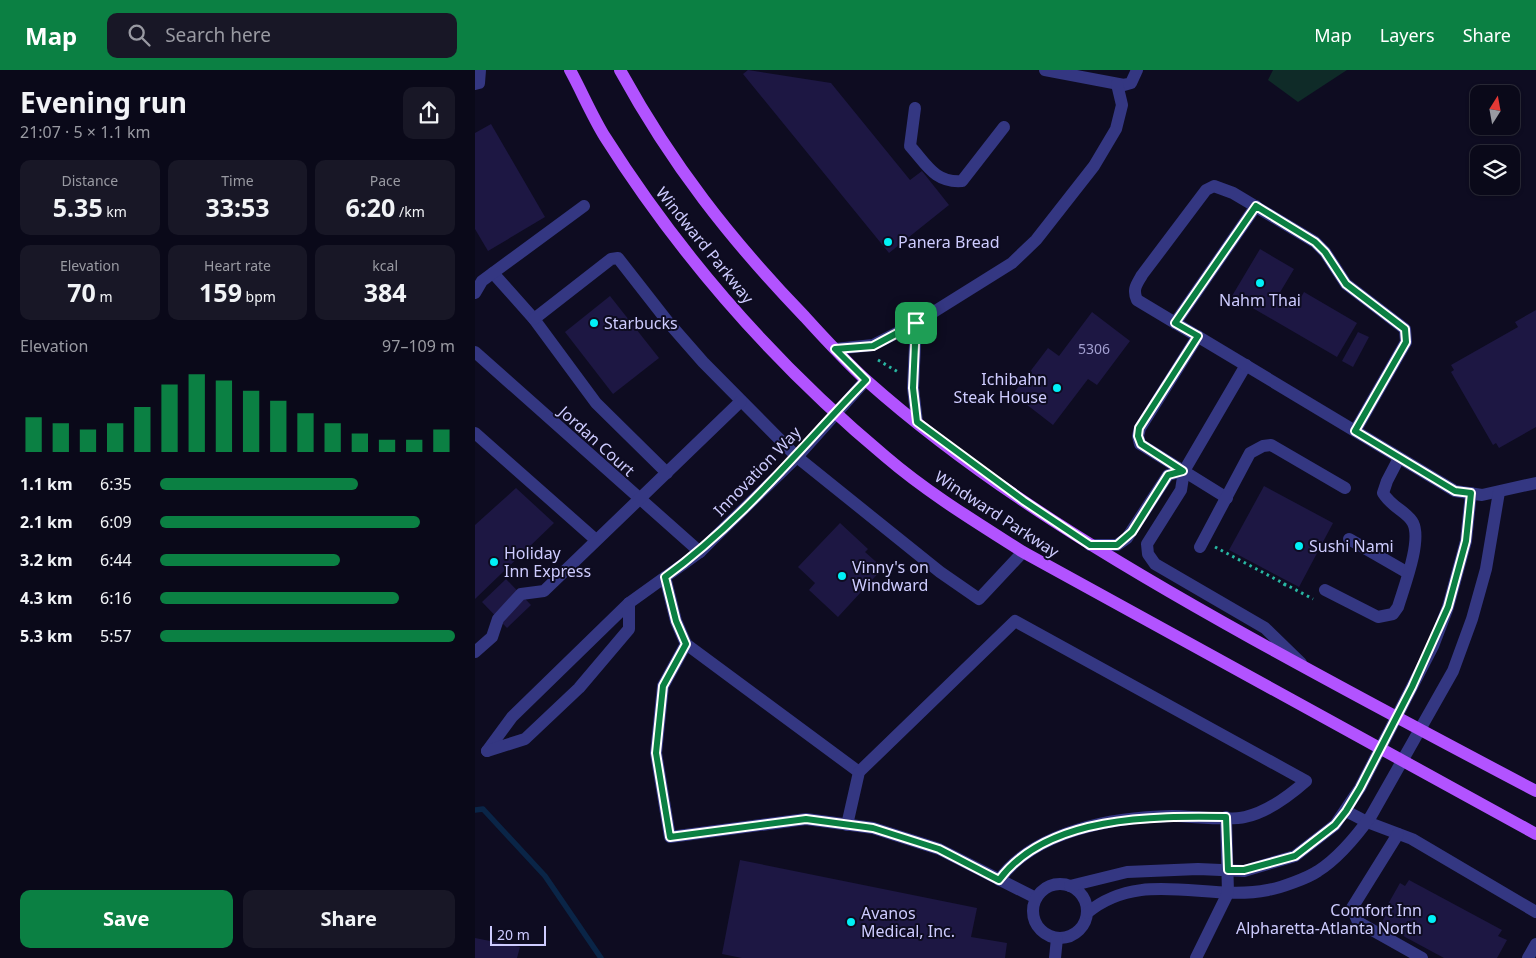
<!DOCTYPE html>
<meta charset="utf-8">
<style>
:root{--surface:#0a0919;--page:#181726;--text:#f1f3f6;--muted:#999aa2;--line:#2a2a38;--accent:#0b8043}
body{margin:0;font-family:"Noto Sans",sans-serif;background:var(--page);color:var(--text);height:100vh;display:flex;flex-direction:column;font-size:19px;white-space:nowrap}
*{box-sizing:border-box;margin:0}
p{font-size:16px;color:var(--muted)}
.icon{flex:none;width:28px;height:28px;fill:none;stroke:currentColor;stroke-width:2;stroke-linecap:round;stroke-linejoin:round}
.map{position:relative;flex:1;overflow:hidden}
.side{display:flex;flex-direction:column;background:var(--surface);width:475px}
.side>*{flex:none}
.needle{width:32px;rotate:11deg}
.controls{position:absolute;left:995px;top:15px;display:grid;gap:10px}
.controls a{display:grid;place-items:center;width:50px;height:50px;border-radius:10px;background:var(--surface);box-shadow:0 1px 4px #0004,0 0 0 1px var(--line);font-size:25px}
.scale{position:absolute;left:15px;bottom:12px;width:56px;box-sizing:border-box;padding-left:5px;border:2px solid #ceccff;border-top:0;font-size:14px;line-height:18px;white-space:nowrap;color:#ceccff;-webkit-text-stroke:4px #0e0c21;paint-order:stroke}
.pin{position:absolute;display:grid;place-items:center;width:42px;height:42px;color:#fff;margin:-21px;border-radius:10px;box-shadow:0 2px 8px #0006}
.round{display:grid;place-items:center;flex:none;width:52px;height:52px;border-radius:10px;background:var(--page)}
.summary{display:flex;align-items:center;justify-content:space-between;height:85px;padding:0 20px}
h1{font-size:28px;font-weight:700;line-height:38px}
.figures{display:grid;grid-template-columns:repeat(3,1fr);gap:8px;height:85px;padding:5px 20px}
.figures div{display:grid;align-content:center;border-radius:10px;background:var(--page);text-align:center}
.figures b{font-size:25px;font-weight:700}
.figures small{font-size:14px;font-weight:400}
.figures p{font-size:14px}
.chart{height:140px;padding:10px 20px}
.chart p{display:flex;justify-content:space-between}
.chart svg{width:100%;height:90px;margin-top:5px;stroke:var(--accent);stroke-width:6}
.button{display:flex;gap:10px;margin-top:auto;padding:10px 20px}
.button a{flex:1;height:58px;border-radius:10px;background:var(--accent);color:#fff;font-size:20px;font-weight:700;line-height:58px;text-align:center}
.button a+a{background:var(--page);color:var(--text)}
ul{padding:0 20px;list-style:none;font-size:16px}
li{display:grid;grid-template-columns:80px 60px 1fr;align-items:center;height:38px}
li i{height:12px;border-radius:6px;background:var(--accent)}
header{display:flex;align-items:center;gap:30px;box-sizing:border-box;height:70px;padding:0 25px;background:var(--accent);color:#fff}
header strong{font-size:24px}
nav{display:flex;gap:28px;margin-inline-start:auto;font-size:18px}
.search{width:350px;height:45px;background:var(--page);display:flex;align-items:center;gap:12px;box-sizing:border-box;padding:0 18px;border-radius:10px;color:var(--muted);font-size:19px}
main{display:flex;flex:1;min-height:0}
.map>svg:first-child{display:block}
</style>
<header>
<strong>Map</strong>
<div class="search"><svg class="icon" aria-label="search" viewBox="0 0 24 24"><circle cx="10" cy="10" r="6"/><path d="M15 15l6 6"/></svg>Search here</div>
<nav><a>Map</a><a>Layers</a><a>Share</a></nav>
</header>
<main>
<section class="side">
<div class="summary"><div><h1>Evening run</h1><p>21:07 · 5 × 1.1 km</p></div><a class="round"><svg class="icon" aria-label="share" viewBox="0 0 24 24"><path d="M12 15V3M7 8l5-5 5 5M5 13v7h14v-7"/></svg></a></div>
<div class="figures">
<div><p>Distance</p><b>5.35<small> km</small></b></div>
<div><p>Time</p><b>33:53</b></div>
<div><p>Pace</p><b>6:20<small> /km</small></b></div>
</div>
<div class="figures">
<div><p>Elevation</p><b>70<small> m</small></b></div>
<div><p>Heart rate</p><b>159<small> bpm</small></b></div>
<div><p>kcal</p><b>384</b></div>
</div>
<div class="chart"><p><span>Elevation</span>97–109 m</p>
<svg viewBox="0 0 160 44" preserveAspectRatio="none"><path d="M5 44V27M15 44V30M25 44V33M35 44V30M45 44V22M55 44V11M65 44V6M75 44V9M85 44V14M95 44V19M105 44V25M115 44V30M125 44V35M135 44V38M145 44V38M155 44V33"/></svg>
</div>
<ul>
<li><b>1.1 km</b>6:35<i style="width:67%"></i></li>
<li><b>2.1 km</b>6:09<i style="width:88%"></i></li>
<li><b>3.2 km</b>6:44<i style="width:61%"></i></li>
<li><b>4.3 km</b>6:16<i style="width:81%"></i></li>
<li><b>5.3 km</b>5:57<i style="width:100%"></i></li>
</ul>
<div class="button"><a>Save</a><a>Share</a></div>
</section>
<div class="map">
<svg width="1061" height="888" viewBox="0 0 1061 888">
<rect width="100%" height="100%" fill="#0e0c21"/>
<path fill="#0f2b28" d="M798 0H872L823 32 793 10Z"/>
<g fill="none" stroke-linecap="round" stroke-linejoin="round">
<path stroke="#0a2547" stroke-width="5.5" d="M0 740 8 739 70 806 126 888"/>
</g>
<g fill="#1d1743">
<path d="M273 0 356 13 435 110 447 101 474 135 414 183 268 4Z"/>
<path d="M16 54 70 147 13 181 0 159V63Z"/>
<path d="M785 179 819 199 804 224 822 234 829 222 882 253 862 287 757 226Z"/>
<path d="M135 226 184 288 138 324 90 262Z"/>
<path d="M1061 240V357L1024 378 1021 373 1018 375 976 302 979 300 976 295 1043 257 1040 252Z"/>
<path d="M617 242 655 271 622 315 613 309 578 355 538 324 573 278 584 286Z"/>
<path d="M883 262 894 267 878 297 867 291Z"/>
<path d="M789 416 858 453 824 517 754 480Z"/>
<path d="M41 418 79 453 0 529V455Z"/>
<path d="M365 453 393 479 390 482 408 498 363 547 334 520 340 513 323 497Z"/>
<path d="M31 509 56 535 32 558 7 532Z"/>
<path d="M265 790 502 838 496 867 532 873 530 888H267L247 884Z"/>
<path d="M934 810 1027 860 1023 866 1032 870 1022 888H969L906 854 911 844 908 843 925 813 930 816Z"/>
<path d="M0 868 45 877 42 888H0Z"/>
</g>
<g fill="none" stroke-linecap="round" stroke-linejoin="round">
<g stroke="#28b7a3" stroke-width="3" stroke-dasharray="2.5 4" stroke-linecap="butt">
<path d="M403 290 423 302"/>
<path d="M740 477 838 529"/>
<path d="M809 516 812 511"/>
</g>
<g stroke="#343782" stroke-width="12">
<path d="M570 0 649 15 656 13 662 0"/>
<path d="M0 14 4 13 5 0"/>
<path d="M440 38 435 76C452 95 460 113 487 111L529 57"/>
<path d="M18 203 59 249 121 333 192 403"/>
<path d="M0 223 7 211 109 136"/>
<path d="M59 249 136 189 143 188 193 252 228 292 322 387 465 502 504 529 548 482"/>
<path d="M441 253 438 318 442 352"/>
<path d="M700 253 781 136"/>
<path d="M723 266 665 358 663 366 665 374 752 428"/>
<path d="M360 279 398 275 441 253 537 193 561 170 619 96 641 59 647 35 642 14"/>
<path d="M0 282 225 482"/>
<path d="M771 295 709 401 706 420 672 474 673 484 680 494 790 558 826 593"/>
<path d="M880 361 931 272 930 259 871 214 850 182 840 172 758 123 739 116 731 120 667 205C662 214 657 219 662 230L980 421 1007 425 1061 413"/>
<path d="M0 363 121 470"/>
<path d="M874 469 933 503"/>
<path d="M615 475H642L652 468 693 405 709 401"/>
<path d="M725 477 775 383 788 376 796 375 870 418"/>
<path d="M190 507 201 551 211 574"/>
<path d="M850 520 903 547 918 544 923 537C929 517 947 471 938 453 933 442 917 438 908 423L912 411 924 388"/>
<path d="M0 582 17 567 23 549 46 524 69 521 266 331"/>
<path d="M12 681 37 647 154 533 225 482 238 469 322 387 391 310"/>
<path d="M12 681 50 669 104 618 154 559V533"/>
<path d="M384 702 211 574 188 616 181 683 195 767 331 749 398 758 464 779 561 828"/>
<path d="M871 741 892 752 937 769 1061 842"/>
<path d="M372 755 384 702 540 551 831 711C814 726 793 742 770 747 754 751 716 746 697 746 640 747 560 760 524 810"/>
<path d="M923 764 877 838 883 852 947 888"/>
<circle cx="585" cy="841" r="27"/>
<path d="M595 816 652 802 723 799 769 801 820 786 860 755 885 718 958 576 973 537 991 471 996 423"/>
<path d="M612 843C666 798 731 832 793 820 805 818 833 808 843 801 862 789 883 764 896 746L978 601 997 549 1011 499 1024 422"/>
<path d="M580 888 582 868"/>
<path d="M721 888 753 823 751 747"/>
<path d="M1053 888 1061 874"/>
</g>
<g stroke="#b253ff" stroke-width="12">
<path d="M95 0C107 22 117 46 130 67 206 187 302 296 411 387 453 423 501 452 548 482L1061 764"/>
<path d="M145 0C197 95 255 169 330 247 350 269 370 291 392 311 508 414 643 494 778 569 872 621 966 671 1061 721"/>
</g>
</g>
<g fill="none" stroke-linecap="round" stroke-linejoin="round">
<defs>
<path id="route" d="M781 136 840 172 850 182 871 214 930 259 931 272 880 361 980 421 996 423 991 471 973 537 937 617 885 718 871 741 860 755 820 786 769 800H753L751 747C679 746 572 745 524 810L464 779 398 758 331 749 195 767 181 683 188 616 211 574 201 551 190 507C267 451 325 378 391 310L360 279 398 276 441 253 438 318 442 352 549 431 615 475H642L657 462 693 405 708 401 666 374 663 366 664 358 723 266 700 253Z"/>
</defs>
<use href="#route" stroke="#fff" stroke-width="10"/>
<use href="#route" stroke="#0b8043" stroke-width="6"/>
</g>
<g fill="#00f1f7" stroke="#0e0c21" stroke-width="2">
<circle cx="413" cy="172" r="5"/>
<circle cx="785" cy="213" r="5"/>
<circle cx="119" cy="253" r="5"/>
<circle cx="582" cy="318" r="5"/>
<circle cx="824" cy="476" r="5"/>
<circle cx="19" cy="492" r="5"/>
<circle cx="367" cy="506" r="5"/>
<circle cx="957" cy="849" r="5"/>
<circle cx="376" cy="852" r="5"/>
</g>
<g text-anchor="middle" stroke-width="4" stroke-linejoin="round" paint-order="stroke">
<g font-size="14" fill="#a29fd0">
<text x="619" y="284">5306</text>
</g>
<g font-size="16" fill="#ceccff" stroke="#0e0c21" text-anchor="start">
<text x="423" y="178">Panera Bread</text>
<text x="785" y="236" text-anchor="middle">Nahm Thai</text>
<text x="129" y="259">Starbucks</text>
<text x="572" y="315" text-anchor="end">Ichibahn<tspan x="572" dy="18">Steak House</tspan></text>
<text x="834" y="482">Sushi Nami</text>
<text x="29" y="489">Holiday<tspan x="29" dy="18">Inn Express</tspan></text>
<text x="377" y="503">Vinny's on<tspan x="377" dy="18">Windward</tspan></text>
<text x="947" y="846" text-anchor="end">Comfort Inn<tspan x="947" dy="18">Alpharetta-Atlanta North</tspan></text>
<text x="386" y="849">Avanos<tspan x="386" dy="18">Medical, Inc.</tspan></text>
</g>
<g font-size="16" fill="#ceccff" stroke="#0e0c21">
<text transform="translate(230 175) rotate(51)" y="6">Windward Parkway</text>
<text transform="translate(122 371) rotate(42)" y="6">Jordan Court</text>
<text transform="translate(282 401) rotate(-46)" y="6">Innovation Way</text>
<text transform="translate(522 444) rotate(33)" y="6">Windward Parkway</text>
</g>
</g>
</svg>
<div class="controls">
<a><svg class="needle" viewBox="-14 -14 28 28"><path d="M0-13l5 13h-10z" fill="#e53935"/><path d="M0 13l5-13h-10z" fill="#999aa2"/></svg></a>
<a><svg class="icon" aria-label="layers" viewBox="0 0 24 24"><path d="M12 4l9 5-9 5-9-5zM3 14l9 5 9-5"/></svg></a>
</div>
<div class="scale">20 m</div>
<div class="pin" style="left:441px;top:253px;background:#1e9e55"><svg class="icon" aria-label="arrive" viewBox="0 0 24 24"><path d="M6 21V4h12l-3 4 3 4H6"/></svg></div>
</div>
</main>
